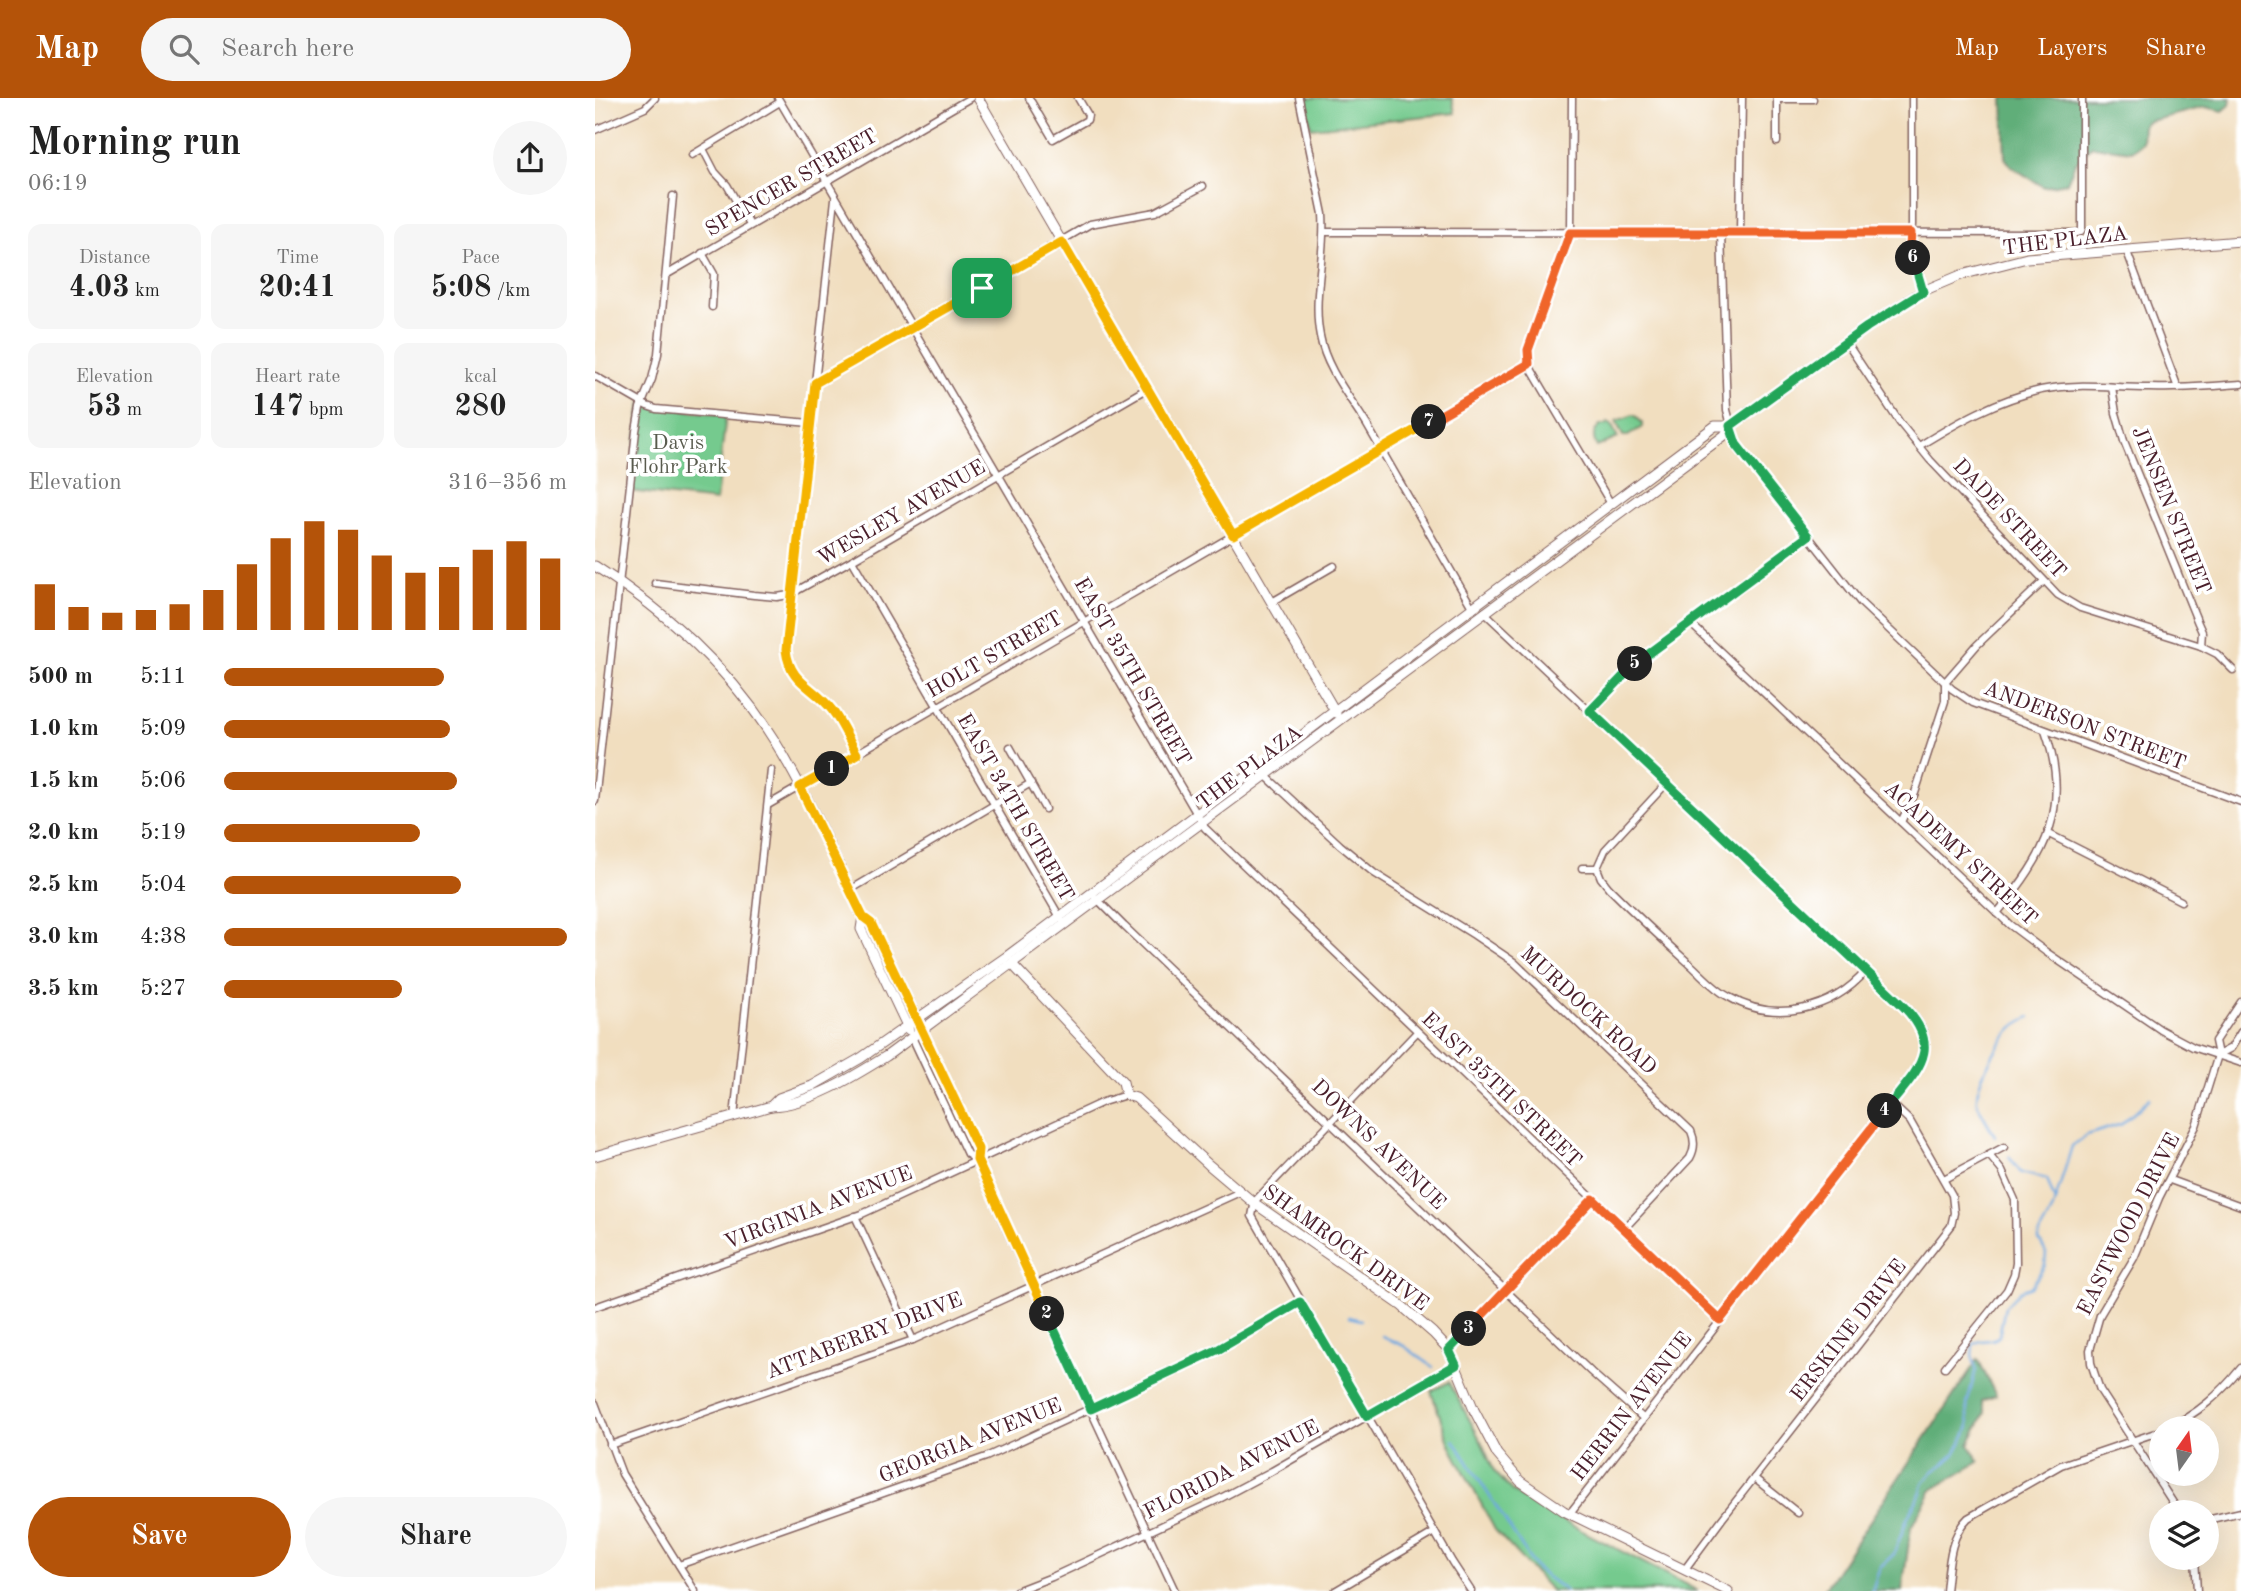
<!DOCTYPE html>
<meta charset="utf-8">
<style>
:root{--surface:#fff;--page:#f6f6f6;--text:#222;--muted:#767676;--accent:#b45309}
body{margin:0;font-family:"Old Standard TT",serif;background:var(--page);color:var(--text);height:100vh;display:flex;flex-direction:column;font-size:26px;white-space:nowrap}
*{box-sizing:border-box;margin:0}
p{font-size:23px;color:var(--muted)}
.icon{flex:none;width:38px;height:38px;fill:none;stroke:currentColor;stroke-width:2;stroke-linecap:round;stroke-linejoin:round}
.map{position:relative;flex:1;overflow:hidden}
.panel{display:flex;flex-direction:column;background:var(--surface);width:595px}
.panel>*{flex:none}
.needle{width:46px;rotate:14deg}
.tools{position:absolute;left:1554px;top:1318px;display:grid;gap:14px}
.tools a{display:grid;place-items:center;width:70px;height:70px;border-radius:50%;background:var(--surface);box-shadow:0 7px 28px #0002;font-size:35px}
.pin{position:absolute;display:grid;place-items:center;width:60px;height:60px;color:#fff;margin:-30px;border-radius:14px;box-shadow:0 4px 10px #0006}
.km{position:absolute;width:35px;height:35px;margin:-18px;border-radius:50%;background:#222;color:#fff;font-size:19px;line-height:35px;text-align:center}
.round{display:grid;place-items:center;flex:none;width:74px;height:74px;border-radius:37px;background:var(--page)}
.summary{display:flex;align-items:center;justify-content:space-between;height:119px;padding:0 28px}
h1{font-size:38px;font-weight:700;line-height:52px}
.stats{display:grid;grid-template-columns:repeat(3,1fr);gap:10px;height:119px;padding:7px 28px}
.stats div{display:grid;align-content:center;border-radius:14px;background:var(--page);text-align:center}
.stats b{font-size:30px;font-weight:700}
.stats small{font-size:19px;font-weight:400}
.stats p{font-size:19px}
.chart{height:196px;padding:14px 28px}
.chart p{display:flex;justify-content:space-between}
.chart svg{width:100%;height:126px;margin-top:7px;stroke:var(--accent);stroke-width:6}
.action{display:flex;gap:14px;margin-top:auto;padding:14px 28px}
.action a{flex:1;height:80px;border-radius:42px;background:var(--accent);color:#fff;font-size:28px;font-weight:700;line-height:80px;text-align:center}
.action a+a{background:var(--page);color:var(--text)}
ul{padding:0 28px;list-style:none;font-size:23px}
li{display:grid;grid-template-columns:112px 84px 1fr;align-items:center;height:52px}
li i{height:18px;border-radius:9px;background:var(--accent)}
header{display:flex;align-items:center;gap:42px;box-sizing:border-box;height:98px;padding:0 35px;background:var(--accent);color:#fff}
header strong{font-size:33px}
nav{display:flex;gap:38px;margin-inline-start:auto;font-size:24px}
.search{width:490px;height:63px;background:var(--page);display:flex;align-items:center;gap:18px;box-sizing:border-box;padding:0 24px;border-radius:38px;color:var(--muted);font-size:26px}
main{display:flex;flex:1;min-height:0}
.map>svg:first-child{display:block}
</style>
<header>
<strong>Map</strong>
<div class="search"><svg class="icon" aria-label="search" viewBox="0 0 24 24"><circle cx="10" cy="10" r="6"/><path d="M15 15l6 6"/></svg>Search here</div>
<nav><a>Map</a><a>Layers</a><a>Share</a></nav>
</header>
<main>
<section class="panel">
<div class="summary"><div><h1>Morning run</h1><p>06:19</p></div><a class="round"><svg class="icon" aria-label="share" viewBox="0 0 24 24"><path d="M12 15V3M7 8l5-5 5 5M5 13v7h14v-7"/></svg></a></div>
<div class="stats">
<div><p>Distance</p><b>4.03<small> km</small></b></div>
<div><p>Time</p><b>20:41</b></div>
<div><p>Pace</p><b>5:08<small> /km</small></b></div>
</div>
<div class="stats">
<div><p>Elevation</p><b>53<small> m</small></b></div>
<div><p>Heart rate</p><b>147<small> bpm</small></b></div>
<div><p>kcal</p><b>280</b></div>
</div>
<div class="chart"><p><span>Elevation</span>316–356 m</p>
<svg viewBox="0 0 160 44" preserveAspectRatio="none"><path d="M5 44V28M15 44V36M25 44V38M35 44V37M45 44V35M55 44V30M65 44V21M75 44V12M85 44V6M95 44V9M105 44V18M115 44V24M125 44V22M135 44V16M145 44V13M155 44V19"/></svg>
</div>
<ul>
<li><b>500 m</b>5:11<i style="width:64%"></i></li>
<li><b>1.0 km</b>5:09<i style="width:66%"></i></li>
<li><b>1.5 km</b>5:06<i style="width:68%"></i></li>
<li><b>2.0 km</b>5:19<i style="width:57%"></i></li>
<li><b>2.5 km</b>5:04<i style="width:69%"></i></li>
<li><b>3.0 km</b>4:38<i style="width:100%"></i></li>
<li><b>3.5 km</b>5:27<i style="width:52%"></i></li>
</ul>
<div class="action"><a>Save</a><a>Share</a></div>
</section>
<div class="map">
<svg width="1646" height="1493" viewBox="0 0 1646 1493">
<rect width="100%" height="100%" fill="#fff"/>
<filter id="ink" filterUnits="userSpaceOnUse"><feTurbulence type="fractalNoise" baseFrequency=".0143" numOctaves="2"/><feDisplacementMap in="SourceGraphic" scale="14" xChannelSelector="R" yChannelSelector="G"/><feConvolveMatrix kernelMatrix="1 2 1 2 8 2 1 2 1" color-interpolation-filters="sRGB"/></filter>
<filter id="wash" filterUnits="userSpaceOnUse"><feTurbulence type="fractalNoise" baseFrequency=".00686" numOctaves="4" result="noise"/><feDisplacementMap in="SourceGraphic" scale="28" xChannelSelector="R" yChannelSelector="G"/><feGaussianBlur stdDeviation="1.57" result="paint"/><feColorMatrix in="noise" values="0 0 0 0 0 0 0 0 0 0 0 0 0 0 0 0 0 1.4 0 .05"/><feComposite in="paint" operator="in"/></filter>
<g filter="url(#wash)">
<rect width="100%" height="100%" fill="#f1debf"/>
<g fill="#75ca8e" stroke="#60745c" stroke-width="2">
<path d="M710 0H857L860 15 716 30Z"/>
<path d="M46 305 52 308 131 317 121 403 34 393Z"/>
<path d="M1038 317 1041 318 1047 325V329L1033 338H1028L1021 323Z"/>
<path d="M1013 325 1016 326 1023 340 1002 349C997 339 998 335 1005 327H1010Z"/>
<path d="M854 1284 886 1343 899 1373 917 1393 943 1410 1103 1493H956L900 1432 855 1347 836 1293Z"/>
</g>
<g fill="#60ae79" stroke="#556652" stroke-width="2">
<path d="M1408 0H1636L1635 7 1628 13 1610 9 1551 24 1548 28 1547 44 1537 53 1497 48 1480 65 1472 85 1449 89 1417 69 1410 60Z"/>
<path d="M1383 1261 1401 1298 1387 1303 1390 1315 1374 1346 1384 1364 1337 1392 1316 1429 1307 1493H1228Z"/>
</g>
<g fill="none" stroke-linecap="round" stroke-linejoin="round">
<g stroke="#6fa8df" stroke-width="2.5">
<path d="M1400 1038C1397 1032 1382 1008 1382 1004 1380 985 1401 949 1413 935 1419 927 1427 923 1435 919"/>
<path d="M1414 1059 1426 1075 1452 1081 1460 1104"/>
<path d="M754 1219 766 1222"/>
<path d="M787 1238 809 1248 838 1269"/>
<path d="M859 1342 941 1471 971 1493"/>
<path d="M1277 1493 1285 1469 1299 1456 1312 1421 1326 1394 1328 1386 1337 1374 1350 1365 1360 1356 1371 1336 1374 1328 1372 1306 1381 1271 1377 1257 1378 1247C1386 1239 1396 1246 1404 1238L1410 1209 1425 1193 1436 1189 1450 1167 1451 1155 1444 1142V1136L1457 1113 1477 1048 1492 1037 1527 1026 1555 1000"/>
</g>
</g>
</g>
<g filter="url(#ink)">
<g fill="none" stroke-linecap="round" stroke-linejoin="round">
<defs>
<g id="street">
<path d="M183 0 610 730 1125 1222"/>
<path d="M434 0 458 41 492 22 493 17 483 0"/>
<path d="M704 0 728 116C731 156 717 198 725 238 731 271 755 299 772 327 807 388 843 450 878 511"/>
<path d="M977 0 976 132 933 252 935 269 1016 406"/>
<path d="M1317 0V127C1314 150 1318 172 1328 193"/>
<path d="M1182 1H1218"/>
<path d="M0 32 50 10 60 0"/>
<path d="M1182 44V0"/>
<path d="M108 51 120 74 132 87 155 127"/>
<path d="M97 57 185 4"/>
<path d="M240 101 191 552C195 586 219 589 237 612 247 626 254 642 262 656"/>
<path d="M729 134 1481 135 1486 134 1487 130V0"/>
<path d="M1145 135 1147 0"/>
<path d="M1126 136 1132 312 1141 346 1265 504 1357 591 1378 605 1646 704"/>
<path d="M1531 151 1583 290"/>
<path d="M107 155 119 176 117 209"/>
<path d="M71 177 375 0"/>
<path d="M1251 244 1305 325 1335 362 1463 497 1485 510 1606 548 1622 556 1638 572"/>
<path d="M0 278 52 308 61 311 215 325"/>
<path d="M220 285 355 208 495 126 560 114 608 88"/>
<path d="M1517 289 1521 315 1529 343 1603 525 1607 534 1606 548"/>
<path d="M1324 348C1363 324 1401 302 1446 292 1482 284 1518 290 1554 290 1585 291 1616 288 1646 286"/>
<path d="M257 462 466 821"/>
<path d="M60 485 159 497 182 499 194 497 257 462 551 291"/>
<path d="M677 504 739 468"/>
<path d="M889 514 1317 916C1340 943 1330 959 1312 984L975 1415"/>
<path d="M1095 525 1415 827 1451 854 1566 932 1598 949 1646 965"/>
<path d="M995 613 1046 560 1213 438"/>
<path d="M415 649 450 711"/>
<path d="M670 677 745 747 779 775 879 837 919 864 1096 1033C1100 1042 1100 1051 1095 1060L1029 1131"/>
<path d="M1071 686 1010 752 1002 770 1006 780 1014 790C1041 817 1069 843 1097 868 1109 879 1120 892 1134 899 1180 926 1237 912 1271 873"/>
<path d="M0 703 41 333 45 310 57 281 63 256 78 98"/>
<path d="M173 707 934 266"/>
<path d="M1306 724 1320 695 1350 603V584L1382 547 1449 483"/>
<path d="M1454 736 1586 803"/>
<path d="M987 770H1002"/>
<path d="M255 792 436 685"/>
<path d="M497 796 529 828 996 1274 1048 1320"/>
<path d="M1402 815C1451 757 1477 709 1450 633"/>
<path d="M327 932 383 1051 382 1062 408 1124 580 1493"/>
<path d="M822 934 660 1103 657 1118 857 1464 876 1493"/>
<path d="M317 939 372 1056 382 1062"/>
<path d="M1623 957 1636 950 1646 934"/>
<path d="M139 1019 176 672"/>
<path d="M1349 1081 1409 1049"/>
<path d="M1575 1082 1646 1108"/>
<path d="M260 1118 318 1242"/>
<path d="M0 1209 267 1116 508 1004 531 997"/>
<path d="M854 1252 998 1101"/>
<path d="M1350 1269 1412 1192 1419 1176 1421 1165 1420 1102 1407 1073 1394 1057"/>
<path d="M0 1305 27 1376 100 1493"/>
<path d="M1572 1330C1603 1316 1625 1296 1646 1270"/>
<path d="M15 1347 318 1242 645 1094"/>
<path d="M1159 1380 1203 1415"/>
<path d="M1584 1414 1505 1292 1496 1265 1495 1252 1505 1217 1539 1160 1564 1100 1601 1028 1623 957 1620 943 1646 904"/>
<path d="M1612 1422 1646 1414"/>
<path d="M1600 1460 1602 1493"/>
<path d="M84 1467 391 1359 608 1258 660 1231 705 1204"/>
<path d="M1090 1471 1127 1421 1356 1128 1359 1115 1357 1097 1315 1023 1296 1005"/>
<path d="M421 1493 457 1479 626 1400 677 1373 861 1267"/>
<path d="M740 1493 840 1434"/>
<path d="M1351 1493C1354 1468 1354 1439 1373 1420L1466 1367 1566 1333"/>
</g>
<g id="secondary">
<path d="M383 0 741 615"/>
<path d="M0 468C71 513 134 570 179 642 214 698 239 760 268 819L276 825 325 927"/>
<path d="M268 819 266 831 314 932"/>
<path d="M417 866 528 984 531 997 541 1000 614 1067 659 1105 807 1208 838 1235 854 1252 879 1312 902 1356 925 1383 969 1413 1133 1493"/>
<path d="M176 1008 184 1000 217 988 266 960 411 859 1120 328H1135"/>
<path d="M0 1058 176 1008C214 1007 261 977 293 957 572 751 851 544 1130 337L1135 328 1272 229 1328 193 1366 177 1432 160 1646 143"/>
</g>
</defs>
<use href="#street" stroke="#84625f" stroke-width="9"/>
<use href="#secondary" stroke="#84625f" stroke-width="11"/>
<use href="#street" stroke="#fff" stroke-width="6"/>
<use href="#secondary" stroke="#fff" stroke-width="9"/>
</g>
</g>
<g fill="none" stroke-linecap="round" stroke-linejoin="round" filter="url(#ink)">
<defs>
<path id="split-1" d="M237 671 262 656C254 642 247 625 237 612 219 588 195 586 191 552L220 285 387 190"/>
<path id="split-2" d="M237 671 205 689 268 819 276 825 383 1051 382 1062 452 1216"/>
<path id="split-3" d="M452 1216 496 1311 624 1251 705 1204 772 1318 861 1267 854 1252 874 1231"/>
<path id="split-4" d="M874 1231 998 1101 1125 1222 1290 1013"/>
<path id="split-5" d="M1040 566 995 613 1305 905C1352 950 1322 972 1290 1013"/>
<path id="split-6" d="M1040 566 1213 438 1141 346 1135 328 1272 229 1328 194 1318 160"/>
<path id="split-7" d="M834 324 934 266 933 252 975 135H1316L1315 147 1318 160"/>
<path id="split-8" d="M387 190 467 144 638 437 834 324"/>
</defs>
<use href="#split-1" stroke="#fff" stroke-width="14"/>
<use href="#split-2" stroke="#fff" stroke-width="14"/>
<use href="#split-3" stroke="#fff" stroke-width="14"/>
<use href="#split-4" stroke="#fff" stroke-width="14"/>
<use href="#split-5" stroke="#fff" stroke-width="14"/>
<use href="#split-6" stroke="#fff" stroke-width="14"/>
<use href="#split-7" stroke="#fff" stroke-width="14"/>
<use href="#split-8" stroke="#fff" stroke-width="14"/>
<use href="#split-1" stroke="#f5b400" stroke-width="9"/>
<use href="#split-2" stroke="#f5b400" stroke-width="9"/>
<use href="#split-3" stroke="#22a559" stroke-width="9"/>
<use href="#split-4" stroke="#f0652b" stroke-width="9"/>
<use href="#split-5" stroke="#22a559" stroke-width="9"/>
<use href="#split-6" stroke="#22a559" stroke-width="9"/>
<use href="#split-7" stroke="#f0652b" stroke-width="9"/>
<use href="#split-8" stroke="#f5b400" stroke-width="9"/>
</g>
<g text-anchor="middle" stroke-width="7" stroke-linejoin="round" paint-order="stroke">
<g font-size="21" fill="#4a1f2b" stroke="#fff">
<text transform="translate(196 84) rotate(-30)" y="7">SPENCER STREET</text>
<text transform="translate(1470 142) rotate(-7)" y="7">THE PLAZA</text>
<text transform="translate(1577 412) rotate(68)" y="7">JENSEN STREET</text>
<text transform="translate(306 414) rotate(-30)" y="7">WESLEY AVENUE</text>
<text transform="translate(1415 420) rotate(47)" y="7">DADE STREET</text>
<text transform="translate(399 556) rotate(-30)" y="7">HOLT STREET</text>
<text transform="translate(538 573) rotate(60)" y="7">EAST 35TH STREET</text>
<text transform="translate(1490 627) rotate(21)" y="7">ANDERSON STREET</text>
<text transform="translate(654 669) rotate(-37)" y="7">THE PLAZA</text>
<text transform="translate(421 709) rotate(60)" y="7">EAST 34TH STREET</text>
<text transform="translate(1366 755) rotate(43)" y="7">ACADEMY STREET</text>
<text transform="translate(994 912) rotate(43)" y="7">MURDOCK ROAD</text>
<text transform="translate(907 991) rotate(44)" y="7">EAST 35TH STREET</text>
<text transform="translate(784 1046) rotate(44)" y="7">DOWNS AVENUE</text>
<text transform="translate(223 1109) rotate(-21)" y="7">VIRGINIA AVENUE</text>
<text transform="translate(1533 1126) rotate(-63)" y="7">EASTWOOD DRIVE</text>
<text transform="translate(751 1149) rotate(36)" y="7">SHAMROCK DRIVE</text>
<text transform="translate(1253 1232) rotate(-52)" y="7">ERSKINE DRIVE</text>
<text transform="translate(269 1237) rotate(-21)" y="7">ATTABERRY DRIVE</text>
<text transform="translate(1036 1308) rotate(-52)" y="7">HERRIN AVENUE</text>
<text transform="translate(375 1342) rotate(-22)" y="7">GEORGIA AVENUE</text>
<text transform="translate(636 1371) rotate(-27)" y="7">FLORIDA AVENUE</text>
</g>
<g font-size="21" fill="#595b4e" stroke="#fff">
<text x="83" y="351">Davis<tspan x="83" dy="24">Flohr Park</tspan></text>
</g>
</g>
</svg>
<div class="tools">
<a><svg class="needle" viewBox="-14 -14 28 28"><path d="M0-13l5 13h-10z" fill="#e53935"/><path d="M0 13l5-13h-10z" fill="#767676"/></svg></a>
<a><svg class="icon" aria-label="layers" viewBox="0 0 24 24"><path d="M12 4l9 5-9 5-9-5zM3 14l9 5 9-5"/></svg></a>
</div>
<div class="pin" style="left:387px;top:190px;background:#1e9e55"><svg class="icon" aria-label="arrive" viewBox="0 0 24 24"><path d="M6 21V4h12l-3 4 3 4H6"/></svg></div>
<b class="km" style="left:237px;top:671px">1</b>
<b class="km" style="left:452px;top:1216px">2</b>
<b class="km" style="left:874px;top:1231px">3</b>
<b class="km" style="left:1290px;top:1013px">4</b>
<b class="km" style="left:1040px;top:566px">5</b>
<b class="km" style="left:1318px;top:160px">6</b>
<b class="km" style="left:834px;top:324px">7</b>
</div>
</main>
